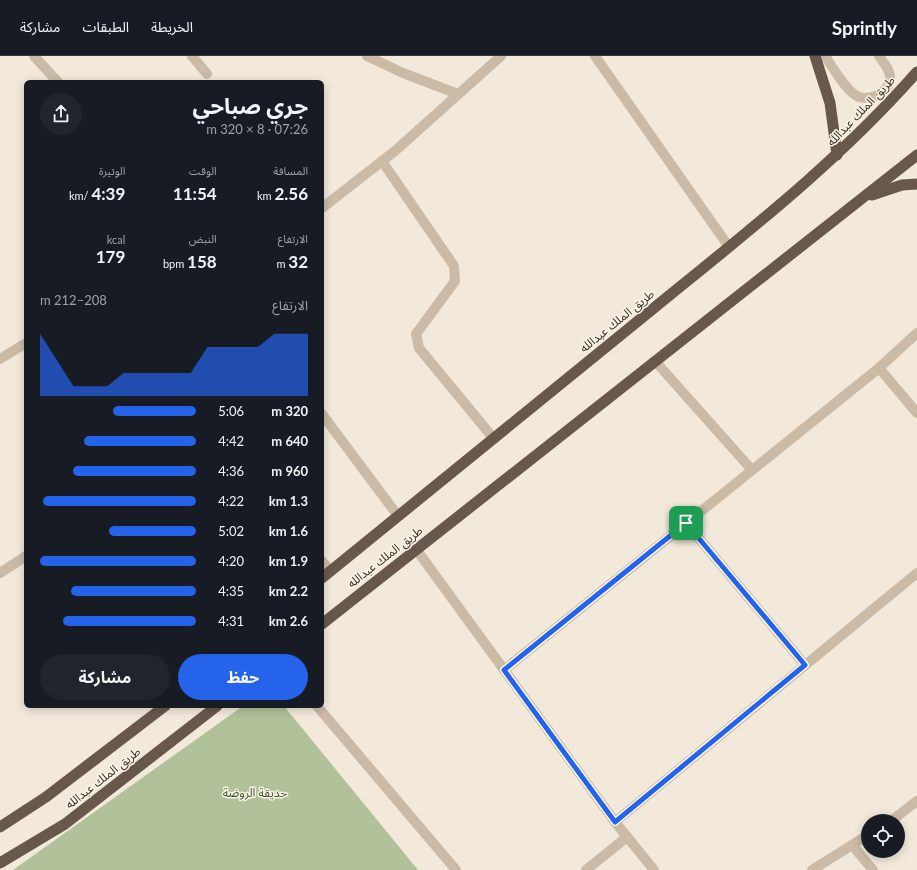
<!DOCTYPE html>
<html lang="ar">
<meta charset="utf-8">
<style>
:root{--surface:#171b24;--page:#20242c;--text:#f1f3f6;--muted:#9ea1a6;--line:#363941;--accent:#2563eb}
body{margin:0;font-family:Lato,"Noto Sans Arabic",sans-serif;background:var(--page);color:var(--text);direction:rtl;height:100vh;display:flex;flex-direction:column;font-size:15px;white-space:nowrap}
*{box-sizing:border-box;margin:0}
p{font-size:13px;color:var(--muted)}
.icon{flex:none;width:22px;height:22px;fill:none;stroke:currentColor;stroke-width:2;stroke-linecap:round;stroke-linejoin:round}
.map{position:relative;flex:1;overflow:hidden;direction:ltr}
.drawer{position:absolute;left:24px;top:24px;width:300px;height:628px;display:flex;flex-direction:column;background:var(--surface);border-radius:6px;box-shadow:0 2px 10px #0003;direction:rtl}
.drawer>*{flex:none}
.fabs{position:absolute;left:861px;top:758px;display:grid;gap:8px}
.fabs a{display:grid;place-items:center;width:44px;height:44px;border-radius:50%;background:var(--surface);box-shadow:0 2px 10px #0003;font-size:20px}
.pin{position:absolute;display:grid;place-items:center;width:34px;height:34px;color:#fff;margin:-17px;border-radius:8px;box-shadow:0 2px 6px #0006}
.round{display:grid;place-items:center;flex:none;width:42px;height:42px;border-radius:21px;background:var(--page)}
.summary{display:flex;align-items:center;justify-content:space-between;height:68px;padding:0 16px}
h1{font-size:22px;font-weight:700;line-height:30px}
.figures{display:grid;grid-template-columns:repeat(3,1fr);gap:6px;height:68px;padding:4px 16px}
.figures div{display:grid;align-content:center}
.figures b{font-size:17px;font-weight:700}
.figures small{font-size:11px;font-weight:400}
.figures p{font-size:11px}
.chart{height:112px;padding:8px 16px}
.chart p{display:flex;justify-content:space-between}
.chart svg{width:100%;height:72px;margin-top:4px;fill:var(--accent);opacity:.7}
.button{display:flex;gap:8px;margin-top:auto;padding:8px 16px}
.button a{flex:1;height:46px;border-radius:24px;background:var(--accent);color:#fff;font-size:16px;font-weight:700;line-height:46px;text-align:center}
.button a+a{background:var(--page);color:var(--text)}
ul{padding:0 16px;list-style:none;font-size:13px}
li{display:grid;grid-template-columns:64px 48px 1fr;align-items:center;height:30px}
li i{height:10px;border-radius:5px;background:var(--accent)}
header{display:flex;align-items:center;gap:24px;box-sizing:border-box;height:56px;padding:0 20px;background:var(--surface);border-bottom:1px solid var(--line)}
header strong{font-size:19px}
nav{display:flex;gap:22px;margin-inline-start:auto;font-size:14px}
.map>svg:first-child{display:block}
</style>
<header>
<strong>Sprintly</strong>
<nav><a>الخريطة</a><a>الطبقات</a><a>مشاركة</a></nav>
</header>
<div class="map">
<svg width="917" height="814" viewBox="0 0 917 814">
<rect width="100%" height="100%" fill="#f2e9db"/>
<path fill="#b1c19a" d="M243 650H284L418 814H13Z"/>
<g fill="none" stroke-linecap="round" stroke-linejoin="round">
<g stroke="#cabaa6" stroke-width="10">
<path d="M34 0 58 26"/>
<path d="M192 0 207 18"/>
<path d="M852 789 873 814"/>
</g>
<g stroke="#cabaa6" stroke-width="10">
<path d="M367 0 403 17 458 38"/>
<path d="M595 0 729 191"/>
<path d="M382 105 454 210 455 225 416 278 419 292 494 383"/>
<path d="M322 152 395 95 501 0"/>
<path d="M0 303 26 287"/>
<path d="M655 305 752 414"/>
<path d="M879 312 917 357"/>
<path d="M322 358 398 460"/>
<path d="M686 467 805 609"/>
<path d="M416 493 615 766 654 814"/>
<path d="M322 505 331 515"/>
<path d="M0 517 26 500"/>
<path d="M504 614 879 312 917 277"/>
<path d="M317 650 456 814"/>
<path d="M891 765 917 745"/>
<path d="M615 766 917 517"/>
<path d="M586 814 627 781"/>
<path d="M812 814 868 779"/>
</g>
<path stroke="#cabaa6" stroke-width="10" d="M825 0C832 10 847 37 859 41 874 45 895 33 889 16 887 10 882 5 879 0"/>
<g stroke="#68584b" stroke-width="11">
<path d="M815 0 830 47 837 99"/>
<path d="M872 139 902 129 917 128"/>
<path d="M322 522C433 432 544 342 654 252 746 177 839 105 917 16"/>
<path d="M322 568 917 99"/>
<path d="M0 771 46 741 165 650"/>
<path d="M0 807 65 768 217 650"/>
</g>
</g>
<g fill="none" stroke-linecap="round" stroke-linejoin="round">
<defs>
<path id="route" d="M686 467 805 609 615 766 504 614Z"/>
</defs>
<use href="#route" stroke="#fff" stroke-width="8"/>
<use href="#route" stroke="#2563eb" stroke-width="5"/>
</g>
<g text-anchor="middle" stroke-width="3" stroke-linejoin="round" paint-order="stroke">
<g font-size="12" fill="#362e27" stroke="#faf3e7">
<text transform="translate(861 55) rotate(-46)" y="4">طريق الملك عبدالله</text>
<text transform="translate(617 265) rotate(-39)" y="4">طريق الملك عبدالله</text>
<text transform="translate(385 501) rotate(-38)" y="4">طريق الملك عبدالله</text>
<text transform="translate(103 722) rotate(-38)" y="4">طريق الملك عبدالله</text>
</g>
<g font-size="12" fill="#41552b" stroke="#faf3e7">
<text x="255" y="741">حديقة الروضة</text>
</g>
</g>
</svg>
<div class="fabs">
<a><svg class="icon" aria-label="locate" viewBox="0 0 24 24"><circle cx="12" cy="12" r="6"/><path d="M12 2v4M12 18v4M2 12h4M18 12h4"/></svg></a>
</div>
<div class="pin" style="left:686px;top:467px;background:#1e9e55"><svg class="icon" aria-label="arrive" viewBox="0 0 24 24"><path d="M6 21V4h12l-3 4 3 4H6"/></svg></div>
<section class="drawer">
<div class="summary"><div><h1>جري صباحي</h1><p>07:26 · 8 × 320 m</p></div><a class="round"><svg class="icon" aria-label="share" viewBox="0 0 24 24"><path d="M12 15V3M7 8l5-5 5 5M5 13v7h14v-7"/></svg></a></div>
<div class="figures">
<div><p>المسافة</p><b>2.56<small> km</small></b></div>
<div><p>الوقت</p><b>11:54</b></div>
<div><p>الوتيرة</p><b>4:39<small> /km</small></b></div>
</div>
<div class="figures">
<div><p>الارتفاع</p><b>32<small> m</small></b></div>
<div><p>النبض</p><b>158<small> bpm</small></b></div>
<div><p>kcal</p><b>179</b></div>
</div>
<div class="chart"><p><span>الارتفاع</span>208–212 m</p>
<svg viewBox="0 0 160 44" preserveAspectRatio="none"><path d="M0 44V6L10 22L20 38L30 38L40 38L50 30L60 30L70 30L80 30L90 30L100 14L110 14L120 14L130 14L140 6L150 6L160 6V44z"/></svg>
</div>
<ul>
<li><b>320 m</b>5:06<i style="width:53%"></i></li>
<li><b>640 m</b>4:42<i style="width:72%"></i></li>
<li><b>960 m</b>4:36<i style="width:79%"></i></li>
<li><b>1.3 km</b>4:22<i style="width:98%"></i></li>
<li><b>1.6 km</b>5:02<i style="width:56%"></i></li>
<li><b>1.9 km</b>4:20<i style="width:100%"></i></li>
<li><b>2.2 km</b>4:35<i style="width:80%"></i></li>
<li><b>2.6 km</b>4:31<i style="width:85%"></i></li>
</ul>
<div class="button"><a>حفظ</a><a>مشاركة</a></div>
</section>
</div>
